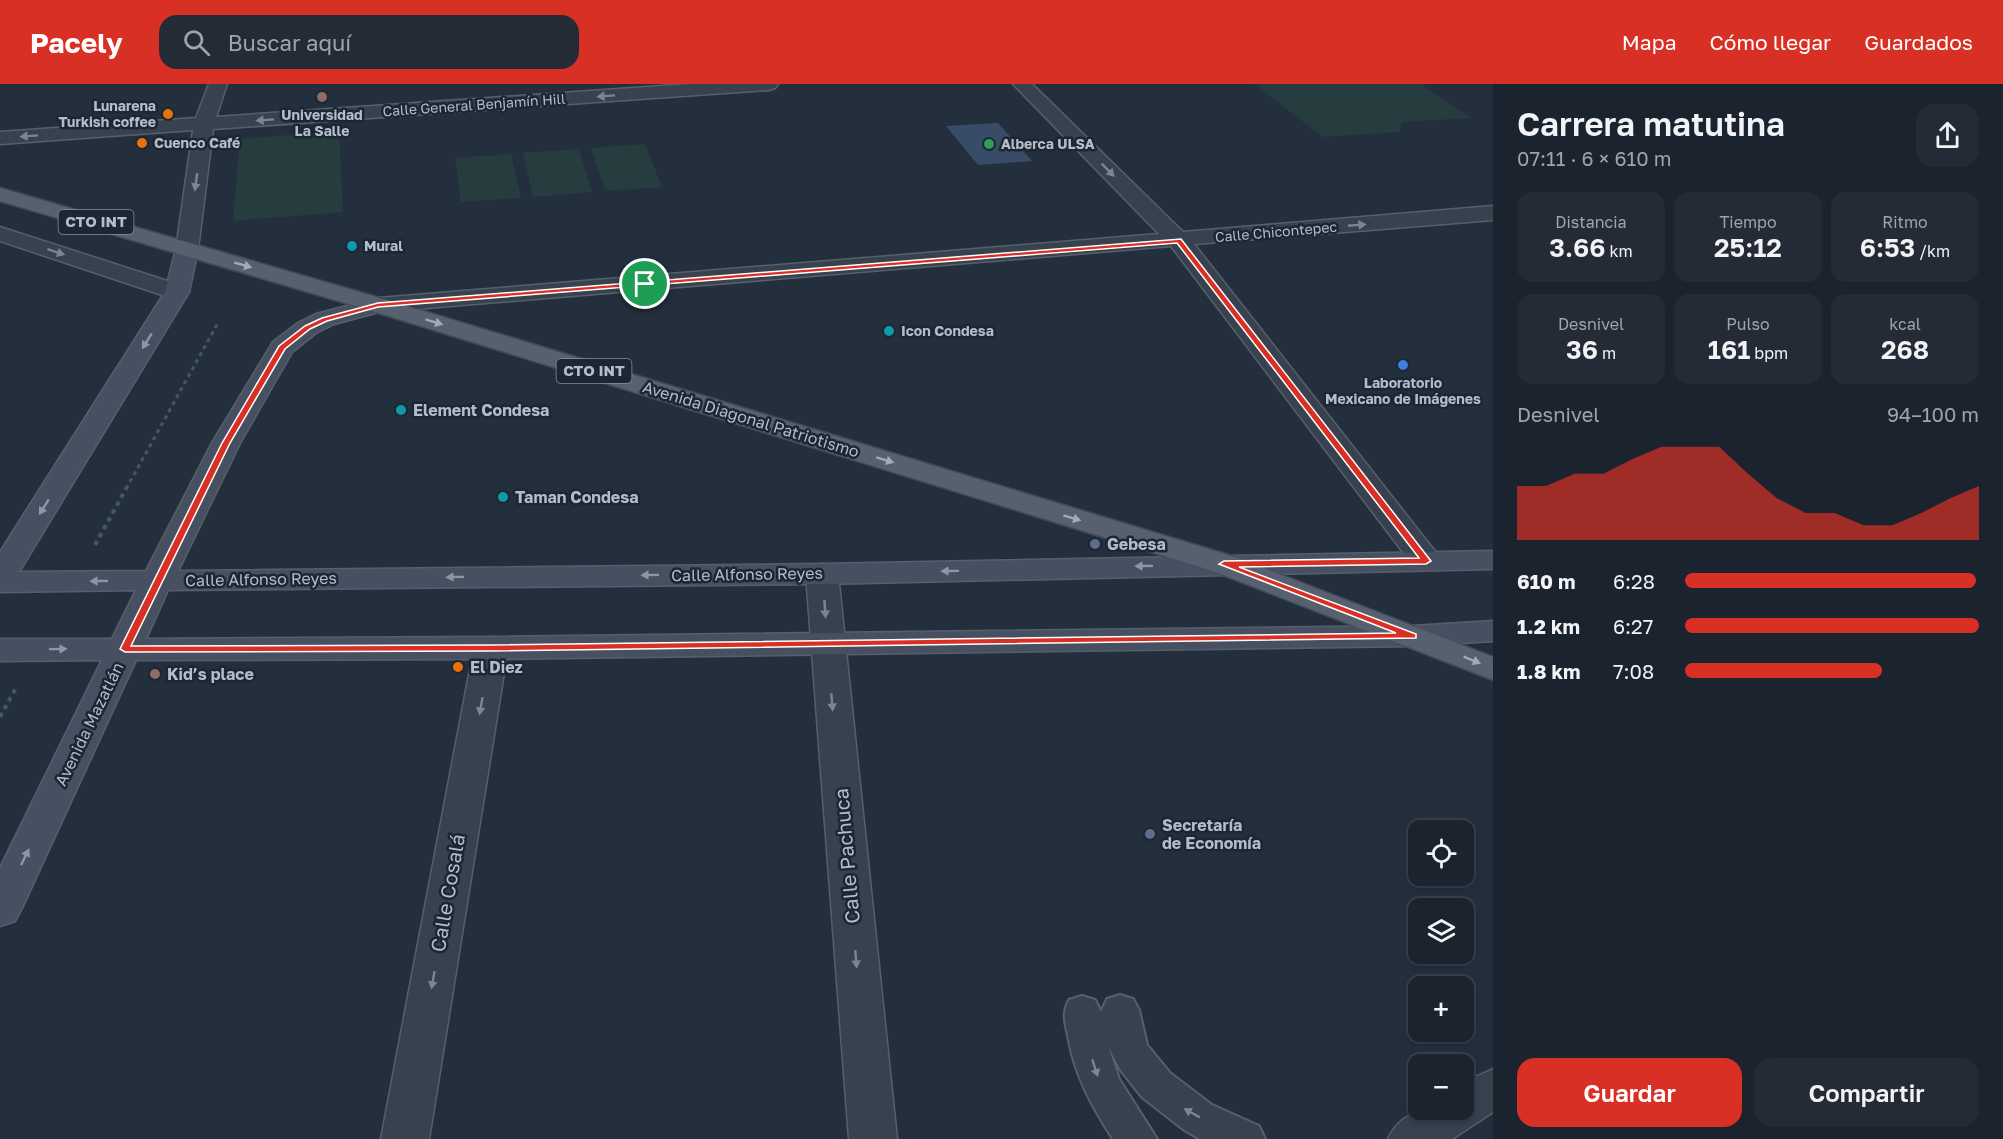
<!DOCTYPE html>
<html lang="es">
<meta charset="utf-8">
<style>
:root{--surface:#1b232e;--page:#242b36;--text:#f1f3f6;--muted:#a0a4aa;--line:#39404a;--accent:#d93025}
body{margin:0;font-family:"Golos Text",sans-serif;background:var(--page);color:var(--text);height:100vh;display:flex;flex-direction:column;font-size:22px;white-space:nowrap}
*{box-sizing:border-box;margin:0}
p{font-size:20px;color:var(--muted)}
.icon{flex:none;width:33px;height:33px;fill:none;stroke:currentColor;stroke-width:2;stroke-linecap:round;stroke-linejoin:round}
.map{position:relative;flex:1;overflow:hidden}
.details{display:flex;flex-direction:column;background:var(--surface);width:510px}
.details>*{flex:none}
.buttons{position:absolute;left:1408px;top:736px;display:grid;gap:12px}
.buttons a{display:grid;place-items:center;width:66px;height:66px;border-radius:12px;background:var(--surface);box-shadow:0 3px 9px #0003,0 0 0 2px var(--line);font-size:30px}
.pin{position:absolute;display:grid;place-items:center;width:51px;height:51px;color:#fff;margin:-26px;border:3px solid #fff;border-radius:50%;box-shadow:0 2px 6px #0007}
.round{display:grid;place-items:center;flex:none;width:63px;height:63px;border-radius:18px;background:var(--page)}
.summary{display:flex;align-items:center;justify-content:space-between;height:102px;padding:0 24px}
h1{font-size:33px;font-weight:600;line-height:45px}
.stats{display:grid;grid-template-columns:repeat(3,1fr);gap:9px;height:102px;padding:6px 24px}
.stats div{display:grid;align-content:center;border-radius:15px;background:var(--page);text-align:center}
.stats b{font-size:26px;font-weight:600}
.stats small{font-size:16px;font-weight:400}
.stats p{font-size:16px}
.chart{height:168px;padding:12px 24px}
.chart p{display:flex;justify-content:space-between}
.chart svg{width:100%;height:108px;margin-top:6px;fill:var(--accent);opacity:.7}
.button{display:flex;gap:12px;margin-top:auto;padding:12px 24px}
.button a{flex:1;height:69px;border-radius:18px;background:var(--accent);color:#fff;font-size:24px;font-weight:600;line-height:69px;text-align:center}
.button a+a{background:var(--page);color:var(--text)}
ul{padding:0 24px;list-style:none;font-size:20px}
li{display:grid;grid-template-columns:96px 72px 1fr;align-items:center;height:45px}
li i{height:15px;border-radius:8px;background:var(--accent)}
header{display:flex;align-items:center;gap:36px;box-sizing:border-box;height:84px;padding:0 30px;background:var(--accent);color:#fff}
header strong{font-size:28px}
nav{display:flex;gap:33px;margin-inline-start:auto;font-size:21px}
.search{width:420px;height:54px;background:var(--page);display:flex;align-items:center;gap:15px;box-sizing:border-box;padding:0 21px;border-radius:18px;color:var(--muted);font-size:22px}
main{display:flex;flex:1;min-height:0}
.map>svg:first-child{display:block}
</style>
<header>
<strong>Pacely</strong>
<div class="search"><svg class="icon" aria-label="search" viewBox="0 0 24 24"><circle cx="10" cy="10" r="6"/><path d="M15 15l6 6"/></svg>Buscar aquí</div>
<nav><a>Mapa</a><a>Cómo llegar</a><a>Guardados</a></nav>
</header>
<main>
<div class="map">
<svg width="1493" height="1055" viewBox="0 0 1493 1055">
<rect width="100%" height="100%" fill="#242f3e"/>
<g fill="#263c3f">
<path d="M1254 0H1421L1471 34 1402 38 1399 48 1323 53Z"/>
<path d="M339 47 343 128 233 137 240 55Z"/>
<path d="M645 60 662 103 605 107 591 64Z"/>
<path d="M579 65 592 108 533 113 523 69Z"/>
<path d="M511 70 521 114 461 118 455 74Z"/>
</g>
<path fill="#394c67" d="M998 39 1032 77 978 81 946 42Z"/>
<g fill="none" stroke-linecap="round" stroke-linejoin="round">
<defs>
<path id="lane" d="M1120 911 1133 915 1139 926 1147 961 1170 989 1212 1021 1259 1042 1265 1055H1200L1183 1045 1142 1013 1120 985 1108 962 1119 995 1157 1055H1113C1092 1022 1075 992 1068 952 1065 938 1062 929 1069 916L1082 912 1095 916 1101 928 1107 915Z"/>
<g id="street">
<path d="M209 0H227L216 33 690 0H778L775 4 769 6 213 45 198 165 195 170 187 172 179 170 176 165 193 46 0 60V48L196 34Z"/>
<path d="M1013 0H1032L1183 148 1493 122V136L1194 160 1437 470 1442 477 1437 484 1426 486 1415 484 1171 162 378 228 369 226 366 221 369 216 378 214 1159 150Z"/>
<path d="M0 143 186 203 189 208 186 213 177 215 168 213 0 157Z"/>
<path d="M822 480 833 483 838 490 897 1055H849L806 490 811 483Z"/>
<path d="M491 553 503 557 508 564 429 1055H381L474 564 479 557Z"/>
<path d="M1493 985V1028L1452 1055H1388C1405 1021 1431 1026 1464 1026V998Z"/>
</g>
<path id="secondary" d="M187 158 195 160 198 165 189 208 19 488 146 487 212 359 273 258 298 239 316 230 378 214 387 216 390 221 387 226 334 240 316 249 292 268 240 359 178 487 822 480 1493 467V485L822 500 168 506 146 555 491 553 1412 542 1493 537V557L1412 562 491 575 136 576 21 826 15 837 0 842V784L102 576 0 577V555H112L136 506 0 508V468L165 208 176 165 179 160Z"/>
<path id="primary" d="M0 104 387 216 1235 473 1493 573V596L1213 487 369 226 0 117Z"/>
</defs>
<use href="#lane" stroke="#565f6c" stroke-width="4"/>
<use href="#street" stroke="#565f6c" stroke-width="3"/>
<use href="#secondary" stroke="#565f6c" stroke-width="3"/>
<use href="#primary" stroke="#414a57" stroke-width="3"/>
<path stroke="#44595c" stroke-width="3" stroke-dasharray="4 4" stroke-linecap="butt" d="M126 405 219 237"/>
<g stroke="#44595c" stroke-width="4" stroke-dasharray="4.5 4.5" stroke-linecap="butt">
<path d="M95 461 127 403"/>
<path d="M0 633 17 602"/>
</g>
<use href="#lane" fill="#38414e" fill-rule="evenodd"/>
<use href="#street" fill="#38414e" fill-rule="evenodd"/>
<use href="#secondary" fill="#465061" fill-rule="evenodd"/>
<use href="#primary" fill="#56606e" fill-rule="evenodd"/>
</g>
<defs><path id="oneway-solid" d="M-6-.8H1V-3.2L6.5 0L1 3.2V.8H-6Z" transform="scale(1.5)"/></defs>
<g fill="#7c8592">
<use href="#oneway-solid" transform="translate(606 12) rotate(176)"/>
<use href="#oneway-solid" transform="translate(265 36) rotate(176)"/>
<use href="#oneway-solid" transform="translate(29 52) rotate(176)"/>
<use href="#oneway-solid" transform="translate(1108 86) rotate(45)"/>
<use href="#oneway-solid" transform="translate(196 98) rotate(98)"/>
<use href="#oneway-solid" transform="translate(1357 141) rotate(-5)"/>
<use href="#oneway-solid" transform="translate(56 168) rotate(18)"/>
<use href="#oneway-solid" transform="translate(825 525) rotate(86)"/>
<use href="#oneway-solid" transform="translate(832 618) rotate(85)"/>
<use href="#oneway-solid" transform="translate(481 622) rotate(100)"/>
<use href="#oneway-solid" transform="translate(856 875) rotate(85)"/>
<use href="#oneway-solid" transform="translate(433 896) rotate(100)"/>
<use href="#oneway-solid" transform="translate(1095 984) rotate(72)"/>
<use href="#oneway-solid" transform="translate(1192 1029) rotate(-151)"/>
</g>
<g fill="#a1aab7">
<use href="#oneway-solid" transform="translate(243 181) rotate(16)"/>
<use href="#oneway-solid" transform="translate(434 238) rotate(17)"/>
<use href="#oneway-solid" transform="translate(885 376) rotate(17)"/>
<use href="#oneway-solid" transform="translate(1072 434) rotate(17)"/>
<use href="#oneway-solid" transform="translate(1472 576) rotate(22)"/>
</g>
<g fill="#8e96a5">
<use href="#oneway-solid" transform="translate(147 257) rotate(122)"/>
<use href="#oneway-solid" transform="translate(44 423) rotate(122)"/>
<use href="#oneway-solid" transform="translate(1144 482) rotate(179)"/>
<use href="#oneway-solid" transform="translate(950 487) rotate(179)"/>
<use href="#oneway-solid" transform="translate(650 491) rotate(179)"/>
<use href="#oneway-solid" transform="translate(455 493) rotate(179)"/>
<use href="#oneway-solid" transform="translate(99 497) rotate(179)"/>
<use href="#oneway-solid" transform="translate(58 565) rotate(-1)"/>
<use href="#oneway-solid" transform="translate(25 773) rotate(-64)"/>
</g>
<path fill="#d93025" stroke="#fff" stroke-width="1.5" fill-rule="evenodd" d="M1181 155 1431 477 1426 480 1239 483 1416 550V554L491 567 125 568 120 565 222 359 279 262 305 242 322 234 378 219ZM1177 159 1419 474 1224 477 1219 480 1396 549 491 561 131 562 230 359 285 265 310 245 327 237 378 223Z"/>
<g fill="#8d6e63" stroke="#1d2633" stroke-width="2">
<circle cx="322" cy="13" r="6"/>
<circle cx="155" cy="590" r="6"/>
</g>
<g fill="#e8710a" stroke="#1d2633" stroke-width="2">
<circle cx="168" cy="30" r="6"/>
<circle cx="142" cy="59" r="6"/>
<circle cx="458" cy="583" r="6"/>
</g>
<circle fill="#2e9e5b" stroke="#1d2633" stroke-width="2" cx="989" cy="60" r="6"/>
<g fill="#0f9aa8" stroke="#1d2633" stroke-width="2">
<circle cx="352" cy="162" r="6"/>
<circle cx="889" cy="247" r="6"/>
<circle cx="401" cy="326" r="6"/>
<circle cx="503" cy="413" r="6"/>
</g>
<circle fill="#3f7fe0" stroke="#1d2633" stroke-width="2" cx="1403" cy="281" r="6"/>
<g fill="#5c6f8a" stroke="#1d2633" stroke-width="2">
<circle cx="1095" cy="460" r="6"/>
<circle cx="1150" cy="750" r="6"/>
</g>
<g text-anchor="middle" stroke-width="5" stroke-linejoin="round" paint-order="stroke">
<g font-size="14" fill="#b4bcc9" stroke="#1d2633">
<text transform="translate(474 21) rotate(-4)" y="5">Calle General Benjamín Hill</text>
<text transform="translate(1276 148) rotate(-5)" y="5">Calle Chicontepec</text>
</g>
<g font-size="14" font-weight="bold" fill="#b4bcc9" stroke="#1d2633" text-anchor="start">
<text x="156" y="27" text-anchor="end">Lunarena<tspan x="156" dy="16">Turkish coffee</tspan></text>
<text x="322" y="36" text-anchor="middle">Universidad<tspan x="322" dy="16">La Salle</tspan></text>
<text x="154" y="64">Cuenco Café</text>
<text x="1001" y="65">Alberca ULSA</text>
<text x="364" y="167">Mural</text>
<text x="901" y="252">Icon Condesa</text>
<text x="1403" y="304" text-anchor="middle">Laboratorio<tspan x="1403" dy="16">Mexicano de Imágenes</tspan></text>
</g>
<g fill="#1d2633" stroke="#878f9c" stroke-width="1.5">
<rect x="58.5" y="126" width="75" height="24" rx="4.5"/>
<rect x="556.5" y="275" width="75" height="24" rx="4.5"/>
</g>
<g font-size="15" font-weight="bold" fill="#b4bcc9">
<text x="96" y="143">CTO INT</text>
<text x="594" y="292">CTO INT</text>
</g>
<g font-size="16" font-weight="bold" fill="#b4bcc9" stroke="#1d2633" text-anchor="start">
<text x="413" y="332">Element Condesa</text>
<text x="515" y="419">Taman Condesa</text>
<text x="1107" y="466">Gebesa</text>
<text x="470" y="589">El Diez</text>
<text x="167" y="596">Kid’s place</text>
<text x="1162" y="747">Secretaría<tspan x="1162" dy="18">de Economía</tspan></text>
</g>
<g font-size="16" fill="#b4bcc9" stroke="#1d2633">
<text transform="translate(751 335) rotate(17)" y="6">Avenida Diagonal Patriotismo</text>
<text transform="translate(747 490) rotate(-1)" y="6">Calle Alfonso Reyes</text>
<text transform="translate(261 495) rotate(-1)" y="6">Calle Alfonso Reyes</text>
<text transform="translate(89 640) rotate(-64)" y="6">Avenida Mazatlán</text>
</g>
<g font-size="20" fill="#b4bcc9" stroke="#1d2633">
<text transform="translate(847 772) rotate(-95)" y="7">Calle Pachuca</text>
<text transform="translate(448 809) rotate(-80)" y="7">Calle Cosalá</text>
</g>
</g>
</svg>
<div class="buttons">
<a><svg class="icon" aria-label="locate" viewBox="0 0 24 24"><circle cx="12" cy="12" r="6"/><path d="M12 2v4M12 18v4M2 12h4M18 12h4"/></svg></a>
<a><svg class="icon" aria-label="layers" viewBox="0 0 24 24"><path d="M12 4l9 5-9 5-9-5zM3 14l9 5 9-5"/></svg></a>
<a>+</a>
<a>−</a>
</div>
<div class="pin" style="left:645px;top:200px;background:#1e9e55"><svg class="icon" aria-label="arrive" viewBox="0 0 24 24"><path d="M6 21V4h12l-3 4 3 4H6"/></svg></div>
</div>
<section class="details">
<div class="summary"><div><h1>Carrera matutina</h1><p>07:11 · 6 × 610 m</p></div><a class="round"><svg class="icon" aria-label="share" viewBox="0 0 24 24"><path d="M12 15V3M7 8l5-5 5 5M5 13v7h14v-7"/></svg></a></div>
<div class="stats">
<div><p>Distancia</p><b>3.66<small> km</small></b></div>
<div><p>Tiempo</p><b>25:12</b></div>
<div><p>Ritmo</p><b>6:53<small> /km</small></b></div>
</div>
<div class="stats">
<div><p>Desnivel</p><b>36<small> m</small></b></div>
<div><p>Pulso</p><b>161<small> bpm</small></b></div>
<div><p>kcal</p><b>268</b></div>
</div>
<div class="chart"><p><span>Desnivel</span>94–100 m</p>
<svg viewBox="0 0 160 44" preserveAspectRatio="none"><path d="M0 44V22L10 22L20 17L30 17L40 11L50 6L60 6L70 6L80 17L90 27L100 33L110 33L120 38L130 38L140 33L150 27L160 22V44z"/></svg>
</div>
<ul>
<li><b>610 m</b>6:28<i style="width:99%"></i></li>
<li><b>1.2 km</b>6:27<i style="width:100%"></i></li>
<li><b>1.8 km</b>7:08<i style="width:67%"></i></li>
</ul>
<div class="button"><a>Guardar</a><a>Compartir</a></div>
</section>
</main>
